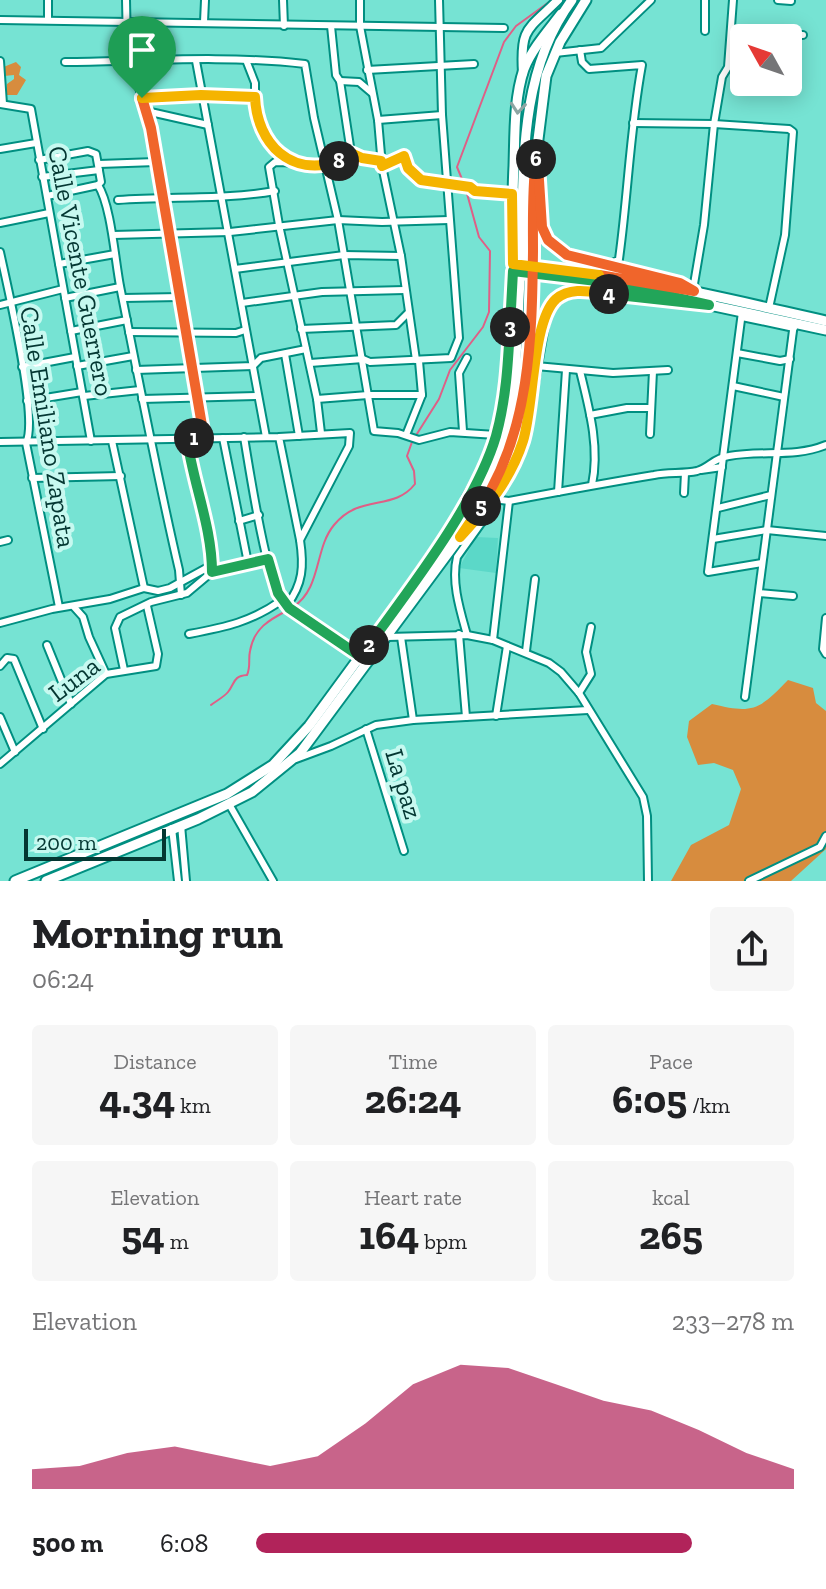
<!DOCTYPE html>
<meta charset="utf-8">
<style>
:root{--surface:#fff;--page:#f6f6f6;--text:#202124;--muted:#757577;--accent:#b1235a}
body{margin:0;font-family:"Zilla Slab",serif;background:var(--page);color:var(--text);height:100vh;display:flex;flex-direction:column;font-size:30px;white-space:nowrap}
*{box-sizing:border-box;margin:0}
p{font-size:26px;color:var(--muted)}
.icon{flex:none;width:44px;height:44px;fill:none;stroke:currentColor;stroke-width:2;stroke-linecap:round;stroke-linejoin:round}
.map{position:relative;height:881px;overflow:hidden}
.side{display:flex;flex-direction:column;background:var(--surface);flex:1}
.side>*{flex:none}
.needle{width:52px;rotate:310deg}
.controls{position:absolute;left:730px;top:24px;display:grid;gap:16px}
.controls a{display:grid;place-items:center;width:72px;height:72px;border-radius:8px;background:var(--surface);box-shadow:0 4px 20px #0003;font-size:40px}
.scale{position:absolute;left:24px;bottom:20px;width:142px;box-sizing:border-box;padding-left:8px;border:4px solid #043732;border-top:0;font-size:22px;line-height:28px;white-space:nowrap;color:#043732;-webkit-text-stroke:6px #c7f9f0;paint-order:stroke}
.pin{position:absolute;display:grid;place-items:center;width:68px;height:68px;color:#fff;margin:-82px -34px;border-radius:50% 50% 50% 0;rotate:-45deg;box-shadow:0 0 8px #0007}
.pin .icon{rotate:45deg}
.km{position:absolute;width:40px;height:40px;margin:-20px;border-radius:50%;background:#222;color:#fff;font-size:22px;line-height:40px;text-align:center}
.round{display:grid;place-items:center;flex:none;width:84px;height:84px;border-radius:8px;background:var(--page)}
.summary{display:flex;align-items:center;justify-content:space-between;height:136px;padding:0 32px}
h1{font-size:44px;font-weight:800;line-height:60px}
.stats{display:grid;grid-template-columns:repeat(3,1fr);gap:12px;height:136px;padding:8px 32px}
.stats div{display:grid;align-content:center;border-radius:8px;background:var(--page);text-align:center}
.stats b{font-size:40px;font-weight:800}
.stats small{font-size:22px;font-weight:400}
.stats p{font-size:22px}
.chart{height:224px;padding:16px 32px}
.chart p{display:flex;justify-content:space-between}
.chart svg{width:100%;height:144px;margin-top:8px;fill:var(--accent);opacity:.7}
ul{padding:0 32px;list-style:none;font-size:26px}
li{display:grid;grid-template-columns:128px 96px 1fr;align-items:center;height:60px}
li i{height:20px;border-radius:10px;background:var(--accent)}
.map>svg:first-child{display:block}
</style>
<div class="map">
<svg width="826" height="881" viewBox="0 0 826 881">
<rect width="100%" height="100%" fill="#76e3d3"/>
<path fill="#5bd8c8" d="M476 537 498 538 496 573 459 568Z"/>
<g fill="#d78c3e">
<path d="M16 62 21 67 19 75 26 80 17 95H6L7 84 14 79V75L4 76 1 68Z"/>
<path d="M788 680 813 688 816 703 826 711V849L791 881H671L691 845 729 825 741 789 733 770 714 763 698 765 687 737 689 721 712 704C753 714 759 710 788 680Z"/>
</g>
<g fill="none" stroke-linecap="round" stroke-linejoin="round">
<g stroke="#df5f86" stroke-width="2">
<path d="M464 184 457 167 504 42 516 26 552 0"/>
<path d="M415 437 439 399 450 370 483 327 489 312 490 251 479 237 466 190"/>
<path d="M293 607C322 588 314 549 334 525 360 493 393 512 415 484L414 471 407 456 412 442"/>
<path d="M211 705C216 701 224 697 228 692 235 683 233 676 247 675 251 666 248 660 250 651 254 628 269 620 288 610"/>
</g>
<defs>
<g id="street">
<path d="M126 0 127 47 151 128 204 437"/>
<path d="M283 0 284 26"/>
<path d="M360 0V26L378 120 382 166 401 256 416 360"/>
<path d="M705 0V31"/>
<path d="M778 0 791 1"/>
<path d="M48 19V0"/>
<path d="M0 20 504 28"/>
<path d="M204 22 205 0"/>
<path d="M331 26 336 75 340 81 351 153"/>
<path d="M731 34 803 35"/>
<path d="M580 50 582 62 589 69 642 65C630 129 628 195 619 259L609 266"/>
<path d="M555 53 601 48 651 0"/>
<path d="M246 60 255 83V103L262 133 274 150 292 162"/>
<path d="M0 61 3 104"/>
<path d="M196 61 266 437"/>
<path d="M65 62C145 61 226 55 305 64L314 118 338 220 374 431 398 433 419 440 450 432 496 435"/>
<path d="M367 70 474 64"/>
<path d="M340 81 359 82 372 93"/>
<path d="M142 98 201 95 255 97"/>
<path d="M0 104 31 109 91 441"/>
<path d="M146 111 208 125"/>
<path d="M378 120 442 115"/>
<path d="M633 123 714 124 789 129 793 132 785 235 769 308"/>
<path d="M0 149 36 143"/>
<path d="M39 160 88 151 96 154 101 182 98 185 47 196"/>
<path d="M99 164 156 162"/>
<path d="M382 166 404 156 408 168 421 180 470 187 475 191 512 194"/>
<path d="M42 177 99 170"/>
<path d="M98 185C111 205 115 260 120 286 139 381 157 476 179 570L181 595"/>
<path d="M118 200C170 196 223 200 275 191"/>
<path d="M0 223 49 213"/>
<path d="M113 235 230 232 338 220 382 222 449 220"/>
<path d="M0 252C7 285 39 419 26 443L59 607"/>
<path d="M59 264 115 254"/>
<path d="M235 269 344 255 401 256"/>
<path d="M696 291 694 284 704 225 714 124 722 77 728 67 733 0"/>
<path d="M65 298 120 287"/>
<path d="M123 298 180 297"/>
<path d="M242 303 322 292 405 290"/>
<path d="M0 305 63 289"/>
<path d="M742 312 708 572 762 563"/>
<path d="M742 317 794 328"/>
<path d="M301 329 396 325 408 313"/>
<path d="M71 331 127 320"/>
<path d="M129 332 236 333 245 330"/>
<path d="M737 353 780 361 790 359"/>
<path d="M285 354 299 436"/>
<path d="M419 361 422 395"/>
<path d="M310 363 363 359 370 362 451 358 459 338 442 115 439 0"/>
<path d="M77 366 133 356"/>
<path d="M536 366 613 373 668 370"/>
<path d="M22 367 75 357"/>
<path d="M136 370 253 366 261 358 306 349"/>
<path d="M580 371C589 408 600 447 592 485"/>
<path d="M733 386 784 397"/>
<path d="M84 396 140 390"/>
<path d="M142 399 258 396"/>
<path d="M317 399 368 395H422L406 435"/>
<path d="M27 401 82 392"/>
<path d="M590 415 627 408H651"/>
<path d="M463 431 459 373 467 358"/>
<path d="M321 433 317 399 279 225 269 167 275 162C305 162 325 172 351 153L362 158 381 161"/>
<path d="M650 434 653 371"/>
<path d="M244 437C249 467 266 579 281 599 300 623 335 640 360 657"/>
<path d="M223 438 248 563"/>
<path d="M187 439 206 525 212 569"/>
<path d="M112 441 144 588"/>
<path d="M0 442 279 437 350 433 349 446 300 540 279 437"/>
<path d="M701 470 722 467"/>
<path d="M32 478 121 476"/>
<path d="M558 492 566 370"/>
<path d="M684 493 685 473"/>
<path d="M493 499 509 501C557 492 605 483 654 475 668 472 683 474 697 471 709 468 713 458 729 456 763 450 794 458 826 445"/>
<path d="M718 508 771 495"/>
<path d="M239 521 259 515"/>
<path d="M713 539 767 530 826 536"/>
<path d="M0 542 8 540"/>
<path d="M759 593 793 596"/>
<path d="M287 605C303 584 304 566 300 540"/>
<path d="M74 607 83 617 89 637 106 674"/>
<path d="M826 618 823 649 826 654"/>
<path d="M0 623 52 609 110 599 144 588 158 591 170 588 212 565"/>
<path d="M189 634C226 627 251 622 282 600"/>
<path d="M459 634 466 717"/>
<path d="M467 635C460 610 451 582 457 557L497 501"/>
<path d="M387 637 467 635 493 640 549 663 561 672 579 693 643 797 647 816 648 881"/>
<path d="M401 637 413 720"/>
<path d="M493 640 509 501"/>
<path d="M47 645 71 704"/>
<path d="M526 651 535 579"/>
<path d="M0 666 7 658 14 659 43 729"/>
<path d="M124 670 115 628 120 617 151 602 187 593 212 572 268 559"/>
<path d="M579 693 591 674 586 652 591 627"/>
<path d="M745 697 794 323"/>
<path d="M496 716 507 646"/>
<path d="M0 717 15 752"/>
<path d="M366 729 404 851"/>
<path d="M296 759 331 746 376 725 413 720 588 710"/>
<path d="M0 764 106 674 156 666 158 654 147 606"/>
<path d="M229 804 273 881"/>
<path d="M181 825 186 881"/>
<path d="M172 828 178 881"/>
<path d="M749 881 820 847 826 836"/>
</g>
<path id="secondary" d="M523 73C520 27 528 30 558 0"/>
<g id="primary">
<path d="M539 174C540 192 537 214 543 231 556 264 637 273 669 281"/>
<path d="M533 256V179L546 76 560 42 586 0"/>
<path d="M521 260C524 173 517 74 572 0"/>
<path d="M515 265C620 272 723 298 826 321"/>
<path d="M513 271 605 282 683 298"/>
<path d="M705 304 826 330"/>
<path d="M467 498C475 484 484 470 489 455 523 366 509 260 514 166 515 135 514 98 524 69 532 49 548 31 561 14"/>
<path d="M484 511C502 487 515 464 524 436L545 317C553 298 565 291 585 291L709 305"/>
<path d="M15 881 227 794 273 765 309 726 397 606 488 474 504 436 514 399 520 279"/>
<path d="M46 881 198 819 252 792 300 753 460 537 499 474 514 436 523 401 532 278"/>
</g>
</defs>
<use href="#street" stroke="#008f81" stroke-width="10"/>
<use href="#secondary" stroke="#008f81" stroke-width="12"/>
<use href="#primary" stroke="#008f81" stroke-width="13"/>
<use href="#street" stroke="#fff" stroke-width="6"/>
<use href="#secondary" stroke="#fff" stroke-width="8"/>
<use href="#primary" stroke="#fff" stroke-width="9"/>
<defs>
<g id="primary-bridge">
<path d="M532 278 533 256"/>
<path d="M520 279 521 260"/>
</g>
</defs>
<use href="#primary-bridge" stroke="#008f81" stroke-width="13" stroke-linecap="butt"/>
<use href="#primary-bridge" stroke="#fff" stroke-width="9"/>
</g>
<defs><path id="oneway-chevron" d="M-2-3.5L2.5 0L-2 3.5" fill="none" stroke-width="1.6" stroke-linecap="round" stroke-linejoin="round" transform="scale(2)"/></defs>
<use stroke="#8ea5a3" href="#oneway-chevron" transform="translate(518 108) rotate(95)"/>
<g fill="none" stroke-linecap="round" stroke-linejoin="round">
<defs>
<path id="split-1" d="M142 98 151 128 204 437 194 438"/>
<path id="split-2" d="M194 438 187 439C193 483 212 527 212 572L268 559 278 593 289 608 361 657 369 645"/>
<path id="split-3" d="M369 645C411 587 476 504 496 436 506 400 508 364 510 327"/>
<path id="split-4" d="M510 327 513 271 605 282 709 305 609 294"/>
<path id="split-5" d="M481 506 460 537C487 508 511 479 523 441 534 407 532 321 556 299 571 286 592 292 609 294"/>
<path id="split-6" d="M481 506C530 431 532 338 533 251 533 221 532 190 536 159"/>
<path id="split-7" d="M536 159 537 149 542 227 548 240 567 255 680 283 694 291 599 275"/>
<path id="split-8" d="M339 161 351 153 362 158 381 161 382 166 404 156 408 168 421 180 470 187 475 191 512 194 513 264 599 275"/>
<path id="split-9" d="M142 98 201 95 255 97C257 144 291 178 339 161"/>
</defs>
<use href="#split-1" stroke="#fff" stroke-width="16"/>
<use href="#split-2" stroke="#fff" stroke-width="16"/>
<use href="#split-3" stroke="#fff" stroke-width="16"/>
<use href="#split-4" stroke="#fff" stroke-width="16"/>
<use href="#split-5" stroke="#fff" stroke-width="16"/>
<use href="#split-6" stroke="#fff" stroke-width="16"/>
<use href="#split-7" stroke="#fff" stroke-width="16"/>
<use href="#split-8" stroke="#fff" stroke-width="16"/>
<use href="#split-9" stroke="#fff" stroke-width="16"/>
<use href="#split-1" stroke="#f0652b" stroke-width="10"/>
<use href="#split-2" stroke="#22a559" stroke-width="10"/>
<use href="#split-3" stroke="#22a559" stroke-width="10"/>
<use href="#split-4" stroke="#22a559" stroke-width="10"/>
<use href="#split-5" stroke="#f5b400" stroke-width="10"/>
<use href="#split-6" stroke="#f0652b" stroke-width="10"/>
<use href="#split-7" stroke="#f0652b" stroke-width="10"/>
<use href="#split-8" stroke="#f5b400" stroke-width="10"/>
<use href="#split-9" stroke="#f5b400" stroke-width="10"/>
</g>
<g text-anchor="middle" stroke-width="8" stroke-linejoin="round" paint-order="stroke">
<g font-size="26" fill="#043732" stroke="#c7f9f0">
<text transform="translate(81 271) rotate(79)" y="9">Calle Vicente Guerrero</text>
<text transform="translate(48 427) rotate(81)" y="9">Calle Emiliano Zapata</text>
<text transform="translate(74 679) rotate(-37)" y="9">Luna</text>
<text transform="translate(404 784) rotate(73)" y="9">La paz</text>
</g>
</g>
</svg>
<div class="controls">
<a><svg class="needle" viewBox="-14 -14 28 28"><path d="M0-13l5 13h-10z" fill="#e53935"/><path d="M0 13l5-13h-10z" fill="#757577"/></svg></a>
</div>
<div class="scale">200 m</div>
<div class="pin" style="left:142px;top:98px;background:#1e9e55"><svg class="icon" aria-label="arrive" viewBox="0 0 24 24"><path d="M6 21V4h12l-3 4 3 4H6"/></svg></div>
<b class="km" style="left:194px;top:438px">1</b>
<b class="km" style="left:369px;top:645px">2</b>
<b class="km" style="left:510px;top:327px">3</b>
<b class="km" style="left:609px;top:294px">4</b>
<b class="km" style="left:481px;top:506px">5</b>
<b class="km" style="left:536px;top:159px">6</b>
<b class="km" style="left:339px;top:161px">8</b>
</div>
<section class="side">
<div class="summary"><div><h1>Morning run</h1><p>06:24</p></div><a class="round"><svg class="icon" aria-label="share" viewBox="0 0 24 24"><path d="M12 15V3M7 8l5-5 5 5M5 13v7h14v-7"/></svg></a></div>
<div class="stats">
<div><p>Distance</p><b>4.34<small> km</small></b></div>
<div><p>Time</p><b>26:24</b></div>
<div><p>Pace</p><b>6:05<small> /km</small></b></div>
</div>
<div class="stats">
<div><p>Elevation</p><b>54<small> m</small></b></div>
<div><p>Heart rate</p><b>164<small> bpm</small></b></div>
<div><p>kcal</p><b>265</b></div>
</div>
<div class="chart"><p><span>Elevation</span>233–278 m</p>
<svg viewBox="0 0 160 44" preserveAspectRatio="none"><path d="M0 44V38L10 37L20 33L30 31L40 34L50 37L60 34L70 24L80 12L90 6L100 7L110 12L120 17L130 20L140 26L150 33L160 38V44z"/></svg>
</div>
<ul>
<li><b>500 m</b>6:08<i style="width:81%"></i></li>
</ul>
</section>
